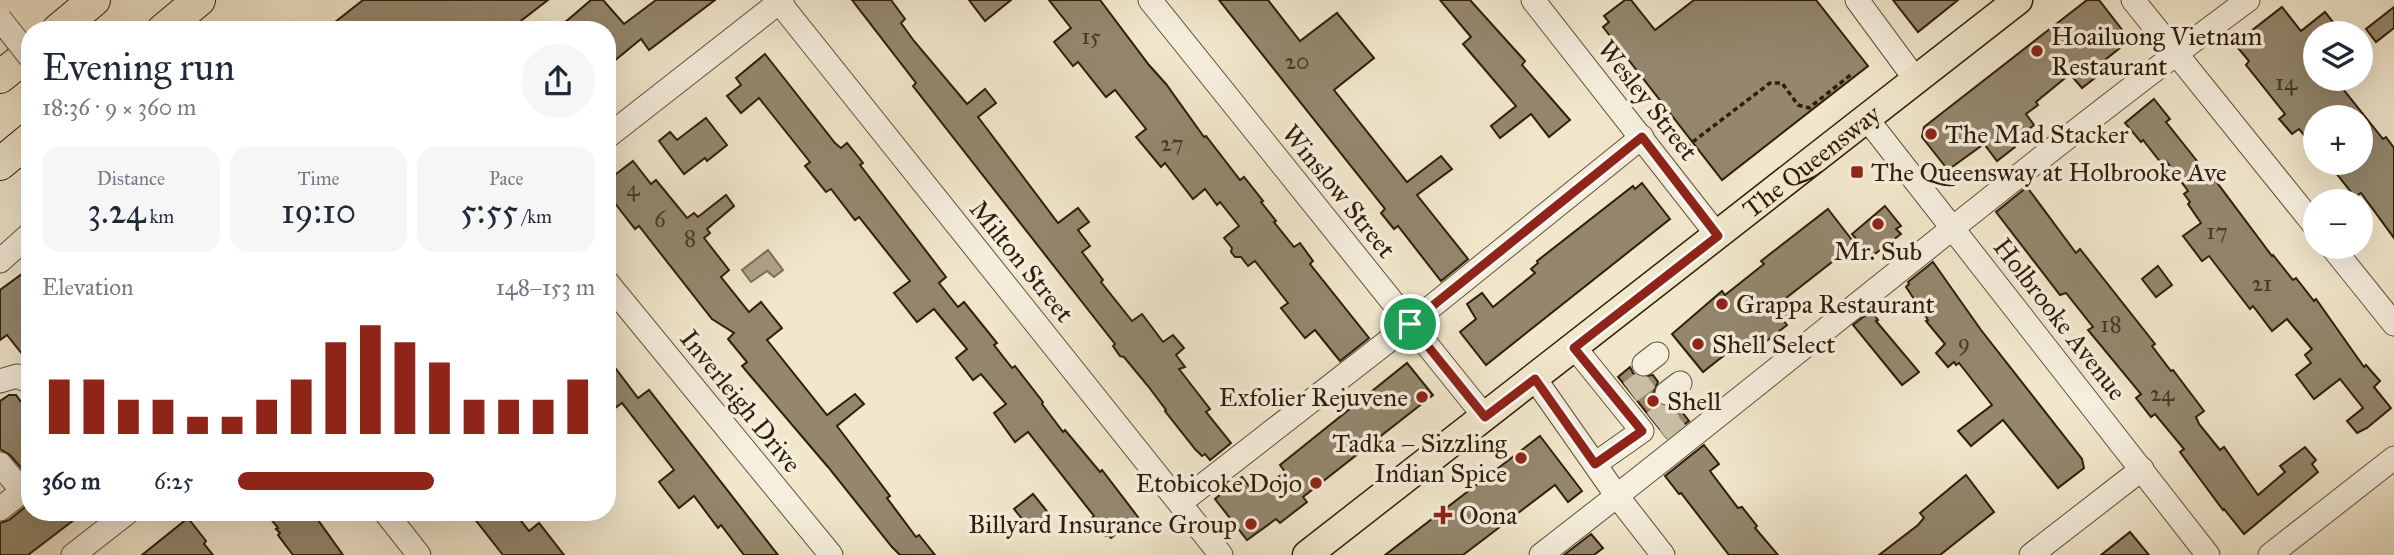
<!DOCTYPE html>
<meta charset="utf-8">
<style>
:root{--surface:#fff;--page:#f6f6f7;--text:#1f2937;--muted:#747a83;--accent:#8f2418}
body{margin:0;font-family:"IM FELL Great Primer",serif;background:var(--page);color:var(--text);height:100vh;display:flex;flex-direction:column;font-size:26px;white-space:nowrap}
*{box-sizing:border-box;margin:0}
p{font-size:23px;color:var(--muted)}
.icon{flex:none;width:38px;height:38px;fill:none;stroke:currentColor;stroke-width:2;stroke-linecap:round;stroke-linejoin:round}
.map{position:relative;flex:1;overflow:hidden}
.side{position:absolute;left:21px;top:21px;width:595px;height:500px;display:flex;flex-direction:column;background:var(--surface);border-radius:28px;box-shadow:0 7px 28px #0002}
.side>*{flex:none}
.fabs{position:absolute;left:2303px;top:21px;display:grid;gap:14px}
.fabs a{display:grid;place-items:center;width:70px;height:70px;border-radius:50%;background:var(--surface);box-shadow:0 7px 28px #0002;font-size:35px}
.pin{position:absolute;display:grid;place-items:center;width:60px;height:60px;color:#fff;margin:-30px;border:4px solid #fff;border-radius:50%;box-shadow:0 2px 7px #0007}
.round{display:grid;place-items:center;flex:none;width:74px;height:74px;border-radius:37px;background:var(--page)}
.summary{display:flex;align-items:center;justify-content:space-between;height:119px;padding:0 21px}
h1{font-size:38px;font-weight:600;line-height:52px}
.stats{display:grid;grid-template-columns:repeat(3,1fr);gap:10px;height:119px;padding:7px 21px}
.stats div{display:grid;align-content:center;border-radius:18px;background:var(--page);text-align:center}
.stats b{font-size:35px;font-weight:600}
.stats small{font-size:19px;font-weight:400}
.stats p{font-size:19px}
.chart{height:196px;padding:14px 21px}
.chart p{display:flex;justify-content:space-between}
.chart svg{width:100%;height:126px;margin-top:7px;stroke:var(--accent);stroke-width:6}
ul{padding:0 21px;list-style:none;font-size:23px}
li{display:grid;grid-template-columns:112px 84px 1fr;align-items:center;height:52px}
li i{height:18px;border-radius:9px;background:var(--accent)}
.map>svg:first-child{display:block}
</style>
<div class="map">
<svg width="2394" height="555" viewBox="0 0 2394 555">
<rect width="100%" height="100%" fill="#f1e7cc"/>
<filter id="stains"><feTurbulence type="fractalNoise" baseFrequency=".00286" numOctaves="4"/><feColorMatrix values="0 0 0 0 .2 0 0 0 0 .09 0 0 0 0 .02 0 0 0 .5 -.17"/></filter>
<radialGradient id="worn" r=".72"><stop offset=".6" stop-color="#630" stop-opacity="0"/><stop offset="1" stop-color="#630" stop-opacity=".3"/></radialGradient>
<path fill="#afa389" stroke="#7c6e55" stroke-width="2" d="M768 250 783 270 774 277 767 271 751 282 742 270Z"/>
<g fill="#94876e" stroke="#2f1e08" stroke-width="2">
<path d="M363 0H548L509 30H325Z"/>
<path d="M591 0H603L624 24 656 0H715L649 50 641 39 607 67V30H556Z"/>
<path d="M852 0H891L905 19 901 23 914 41 967 104 985 89 996 103 978 117 1058 223 1078 208 1089 222 1078 230 1090 246 1082 252 1103 280 1101 282 1132 321 1142 314 1163 342 1173 335 1184 348 1176 355 1185 367 1179 369 1210 409 1206 412 1231 443 1210 460 1205 454 1202 456 1195 449 1165 411 1166 410 1148 386 1124 357 1120 356 1113 346 1115 344 1093 316 913 86 916 83Z"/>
<path d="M969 0H1011L985 21Z"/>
<path d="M1049 0H1100L1149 65 1166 84 1204 137 1206 136 1240 180 1244 177 1263 201 1261 202 1276 221 1274 222 1294 247 1300 243 1313 261 1310 264 1369 338 1340 361 1315 330 1305 338 1281 308 1288 303 1255 261 1248 266 1241 257H1235L1231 252 1232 248 1224 238 1239 226 1220 202 1217 205 1205 189 1193 199 1165 163 1161 167 1136 137 1146 129 1115 90 1106 97 1078 62 1073 66 1054 42 1071 28Z"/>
<path d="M1219 0H1268L1300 41 1337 13 1374 58 1334 90 1407 182 1441 156 1452 169 1417 195 1468 259 1441 281 1398 226 1394 229 1381 213 1385 209Z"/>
<path d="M1440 0H1470L1525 61 1522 65 1570 120 1549 137 1531 114 1500 138 1491 126 1516 106 1463 44 1471 37Z"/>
<path d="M1625 0H1631L1655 30 1694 0H1816L1868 66 1722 180 1603 27 1609 22 1604 16Z"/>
<path d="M1893 0H1958L1918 32Z"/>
<path d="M2087 0H2099L2130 40 2091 71 2096 77 2082 88 2070 74 2036 102 2038 105 2026 114 2034 125 2012 143 2015 147 1997 161 1984 144 1948 170 1922 137 1924 127Z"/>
<path d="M2282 7 2301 31 2325 12 2336 26 2325 33H2315V79H2335L2383 139 2386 137 2394 148V238L2361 193 2355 197 2328 163H2361V117H2315V149L2299 129 2292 134 2281 121 2279 119 2285 114 2246 65 2249 61 2238 48 2249 40 2246 35Z"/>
<path d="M2394 7V28L2376 42 2366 29Z"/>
<path d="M765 54 835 143 841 148 847 143 863 163 860 165 946 277 939 283 958 307 964 302 997 343 994 345 1012 368 1015 366 1043 402 1042 404 1063 432 1065 430 1100 472 1102 470 1138 517 1111 538 1108 535 1106 536 1092 518 1094 516 1028 432 1015 442 994 413 1006 404 981 374 973 380 956 358 967 349 934 309 917 322 894 293 910 281 859 217 855 220 831 189 826 192 805 166 810 162 759 98 741 113 727 96 741 85 736 78Z"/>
<path d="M2154 99 2170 119 2166 122 2205 171 2206 169 2212 176 2272 256 2273 255 2293 280 2296 278 2314 301 2316 299 2364 367 2366 365 2380 381 2374 387 2391 408 2367 428 2357 433 2347 421 2363 408 2340 379 2314 399 2296 375 2311 363 2305 355 2312 349 2287 319 2272 331 2253 306 2250 309 2209 256 2202 261 2183 236 2201 223 2188 204 2190 202 2184 194 2188 191 2166 161 2162 164 2143 140 2141 142 2125 123Z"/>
<path d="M706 118 727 145 707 161 705 158 684 174 659 141 670 132 677 140Z"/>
<path d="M633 161 651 184 656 180 687 218 694 213 698 217 726 195 734 206 707 229 710 233 704 238 729 270 721 277 749 312 761 302 782 328 767 340 827 415 855 394 864 404 837 426 890 496 887 498 916 537 919 535 935 555H900L892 547 828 467 742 366 747 362 728 339 734 333 712 319 639 226 635 229 607 193V181Z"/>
<path d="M1642 183 1670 219 1486 365 1460 332 1476 319 1467 304 1482 293 1493 307 1535 273 1531 269 1538 263 1537 261 1633 186 1635 189Z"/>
<path d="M2027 187 2076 253 2080 249 2155 344 2152 346 2171 371 2173 370 2204 411 2196 417 2199 424 2220 450 2224 447 2258 495 2285 472 2280 466 2305 447 2316 460 2312 464 2318 472 2244 534 2224 509 2223 510 2180 452 2184 449 2155 414 2151 417 2136 398 2141 394 2088 330 2093 327 2066 293 2060 295 1996 212Z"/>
<path d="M1885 206 1901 226 1896 229 1901 234 1871 257 1852 234Z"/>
<path d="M1828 209 1855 244 1781 302 1791 314 1783 320 1787 325 1750 354 1741 342 1703 372 1672 334 1722 291 1725 295 1764 264 1761 261Z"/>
<path d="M1933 262 1981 330 2082 459 2084 468 2058 488 2003 420 1971 446 1958 431 1992 405 1959 363 1956 365 1954 362 1948 367 1936 353 1945 344 1926 321 1928 320 1906 287 1909 284 1908 282Z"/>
<path d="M2158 266 2172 285 2156 297 2142 279Z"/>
<path d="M30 268V364L7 335 0 340V290Z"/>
<path d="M1871 311 1878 320 1876 321 1919 372 1902 385 1853 325Z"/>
<path d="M607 357 638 398 649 390 778 555H744L721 525 718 528 694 496 679 508 659 482 674 470 622 403 607 414Z"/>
<path d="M1407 363 1433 395 1303 497 1307 502 1280 523 1276 519 1247 540 1215 499 1242 477 1255 494 1285 472 1280 465Z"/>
<path d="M1630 367 1633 373 1639 377 1653 375 1658 382 1653 394 1656 402 1668 407 1676 404 1689 421 1667 438 1618 377Z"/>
<path d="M9 395H16L30 414V471H24L10 455 0 449V401Z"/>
<path d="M1540 436 1582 491 1568 502 1555 485 1463 555H1385Z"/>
<path d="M1704 445 1719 464 1710 471 1738 508 1742 507 1757 526 1755 528 1778 555H1729L1681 493 1679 494 1665 476Z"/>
<path d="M1966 475 1994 512 1940 555H1879L1918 525 1924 518 1920 513Z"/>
<path d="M1033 494 1050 515 1031 530 1014 509Z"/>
<path d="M30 503V513H83L28 555H0V523L9 520Z"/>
<path d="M266 513H313L343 555H293L278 535 280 533 276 529 278 528Z"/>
<path d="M470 513H515L529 531 539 523 564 555H503Z"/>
<path d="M188 518 206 541 204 544 213 555H142Z"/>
<path d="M2130 532 2149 555H2101Z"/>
<path d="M1591 534 1603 548 1594 555H1564Z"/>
</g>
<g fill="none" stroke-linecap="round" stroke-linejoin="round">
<g stroke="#cabfa5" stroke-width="23" stroke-dasharray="23 11" stroke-linecap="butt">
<path d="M1630 392 1653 375"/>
<path d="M1654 422 1676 404"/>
<path d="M1667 439 1689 421"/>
</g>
<defs>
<g id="minor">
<path d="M1150 0 1485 417"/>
<path d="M1533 0 1718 236"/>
<path d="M1857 0 1916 80"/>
<path d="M2133 0 2315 226"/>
<path d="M779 2 1221 555"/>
<path d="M1867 119 2208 555"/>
<path d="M607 137 782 0"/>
<path d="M2332 247 2394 324"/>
<path d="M0 261 30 234"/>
<path d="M607 282 831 555"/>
<path d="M1575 348 1642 431 1595 464"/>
<path d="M1644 364 1657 354"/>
<path d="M1535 379 1617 496 1663 555"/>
<path d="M0 381 17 376 30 382"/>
<path d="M1667 393 1680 383"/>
<path d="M0 464 22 491"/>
<path d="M1180 503 1410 324 1642 137"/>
<path d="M0 509 30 485"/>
<path d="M386 513 419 555"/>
<path d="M73 555 127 513"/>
<path d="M1541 555C1778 372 2007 178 2248 0"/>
<path d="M2031 555 2142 469"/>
<path d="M2270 555 2394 458"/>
</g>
<g id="major">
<path id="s1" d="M1307 555 2018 0"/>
</g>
<g id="highway">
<path d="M58 30 94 0"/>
<path d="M163 30 199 0"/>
<path d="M0 77 30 53"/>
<path d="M0 164 30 139"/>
</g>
</defs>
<use href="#minor" stroke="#605039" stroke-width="25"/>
<use href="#major" stroke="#2f1e08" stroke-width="31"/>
<use href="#highway" stroke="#2f1e08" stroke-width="34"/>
<path stroke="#2f1e08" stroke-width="3.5" stroke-dasharray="5 3.5" stroke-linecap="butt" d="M1686 147 1770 83H1782L1798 105 1809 108 1853 73"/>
<use href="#minor" stroke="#f6efde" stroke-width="23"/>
<use href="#major" stroke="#f1e7cc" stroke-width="28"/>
<use href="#highway" stroke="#f1e7cc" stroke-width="32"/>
<defs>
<path id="minor-bridge" d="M0 19 30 57"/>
</defs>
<use href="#minor-bridge" stroke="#605039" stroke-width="25" stroke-linecap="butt"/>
<use href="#minor-bridge" stroke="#f6efde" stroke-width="23"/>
</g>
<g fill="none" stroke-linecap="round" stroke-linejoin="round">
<defs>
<path id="route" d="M1642 137 1718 236 1574 348 1642 431 1595 464 1535 379 1485 417 1410 324Z"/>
</defs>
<use href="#route" stroke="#fff" stroke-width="14"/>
<use href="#route" stroke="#8f2418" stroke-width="9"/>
</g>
<g fill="#8f2418" stroke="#f6efde" stroke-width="2.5">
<circle cx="2037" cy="51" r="7"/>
<circle cx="1931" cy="134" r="7"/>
<rect x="1850" y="165" width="14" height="14" rx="3.5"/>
<circle cx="1878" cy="224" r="7"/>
<circle cx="1722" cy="304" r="7"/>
<circle cx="1698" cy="344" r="7"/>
<circle cx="1422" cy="397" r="7"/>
<circle cx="1653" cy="401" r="7"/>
<circle cx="1521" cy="458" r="7"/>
<circle cx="1316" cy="483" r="7"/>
<path d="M1439.5 504.5h7v7h7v7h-7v7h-7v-7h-7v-7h7z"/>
<circle cx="1251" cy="524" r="7"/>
</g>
<g text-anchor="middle" stroke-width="7" stroke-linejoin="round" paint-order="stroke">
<g font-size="23" fill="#483822">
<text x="1091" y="44">15</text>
<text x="1297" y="69">20</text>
<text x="2286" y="90">14</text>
<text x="1172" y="151">27</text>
<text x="633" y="196">4</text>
<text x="660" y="227">6</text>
<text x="2217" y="239">17</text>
<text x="690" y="246">8</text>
<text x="2262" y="291">21</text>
<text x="2111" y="332">18</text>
<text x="1964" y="350">9</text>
<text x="2162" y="401">24</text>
</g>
<g font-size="26" fill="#2f1e08" stroke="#f6efde" text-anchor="start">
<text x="2051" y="45">Hoailuong Vietnam<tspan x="2051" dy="30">Restaurant</tspan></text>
<text x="1945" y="143">The Mad Stacker</text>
<text x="1871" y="181">The Queensway at Holbrooke Ave</text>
<text x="1878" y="260" text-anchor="middle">Mr. Sub</text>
<text x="1736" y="313">Grappa Restaurant</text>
<text x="1712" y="353">Shell Select</text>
<text x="1408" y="406" text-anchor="end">Exfolier Rejuvene</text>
<text x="1667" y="410">Shell</text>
<text x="1507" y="452" text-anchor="end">Tadka – Sizzling<tspan x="1507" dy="30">Indian Spice</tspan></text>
<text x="1302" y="492" text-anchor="end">Etobicoke Dojo</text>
<text x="1459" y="524">Oona</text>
<text x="1237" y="533" text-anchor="end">Billyard Insurance Group</text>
</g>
<g font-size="26" fill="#2f1e08" stroke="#f6efde">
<text transform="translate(1648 100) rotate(52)" y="9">Wesley Street</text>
<text dy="9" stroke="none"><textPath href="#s1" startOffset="640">The Queensway</textPath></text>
<text transform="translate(1339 191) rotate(51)" y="9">Winslow Street</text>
<text transform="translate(1022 261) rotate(51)" y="9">Milton Street</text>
<text transform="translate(2060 319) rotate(52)" y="9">Holbrooke Avenue</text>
<text transform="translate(741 401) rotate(51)" y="9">Inverleigh Drive</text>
</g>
</g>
<rect width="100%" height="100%" filter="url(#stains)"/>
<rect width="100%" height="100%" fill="url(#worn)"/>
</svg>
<div class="fabs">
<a><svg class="icon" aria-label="layers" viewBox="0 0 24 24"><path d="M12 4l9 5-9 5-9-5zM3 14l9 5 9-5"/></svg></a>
<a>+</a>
<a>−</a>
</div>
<div class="pin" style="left:1410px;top:324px;background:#1e9e55"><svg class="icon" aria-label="arrive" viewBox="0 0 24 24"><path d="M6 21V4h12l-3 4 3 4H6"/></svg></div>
<section class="side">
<div class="summary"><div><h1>Evening run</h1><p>18:36 · 9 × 360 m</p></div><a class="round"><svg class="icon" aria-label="share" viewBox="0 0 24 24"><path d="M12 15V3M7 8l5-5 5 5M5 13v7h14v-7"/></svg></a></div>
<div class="stats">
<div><p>Distance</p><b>3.24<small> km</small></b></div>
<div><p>Time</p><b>19:10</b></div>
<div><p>Pace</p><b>5:55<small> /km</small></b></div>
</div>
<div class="chart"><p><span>Elevation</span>148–153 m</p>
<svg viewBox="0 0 160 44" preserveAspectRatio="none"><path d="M5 44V25M15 44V25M25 44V32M35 44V32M45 44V38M55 44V38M65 44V32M75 44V25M85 44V12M95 44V6M105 44V12M115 44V19M125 44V32M135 44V32M145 44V32M155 44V25"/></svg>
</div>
<ul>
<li><b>360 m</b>6:25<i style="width:55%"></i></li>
</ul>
</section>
</div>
